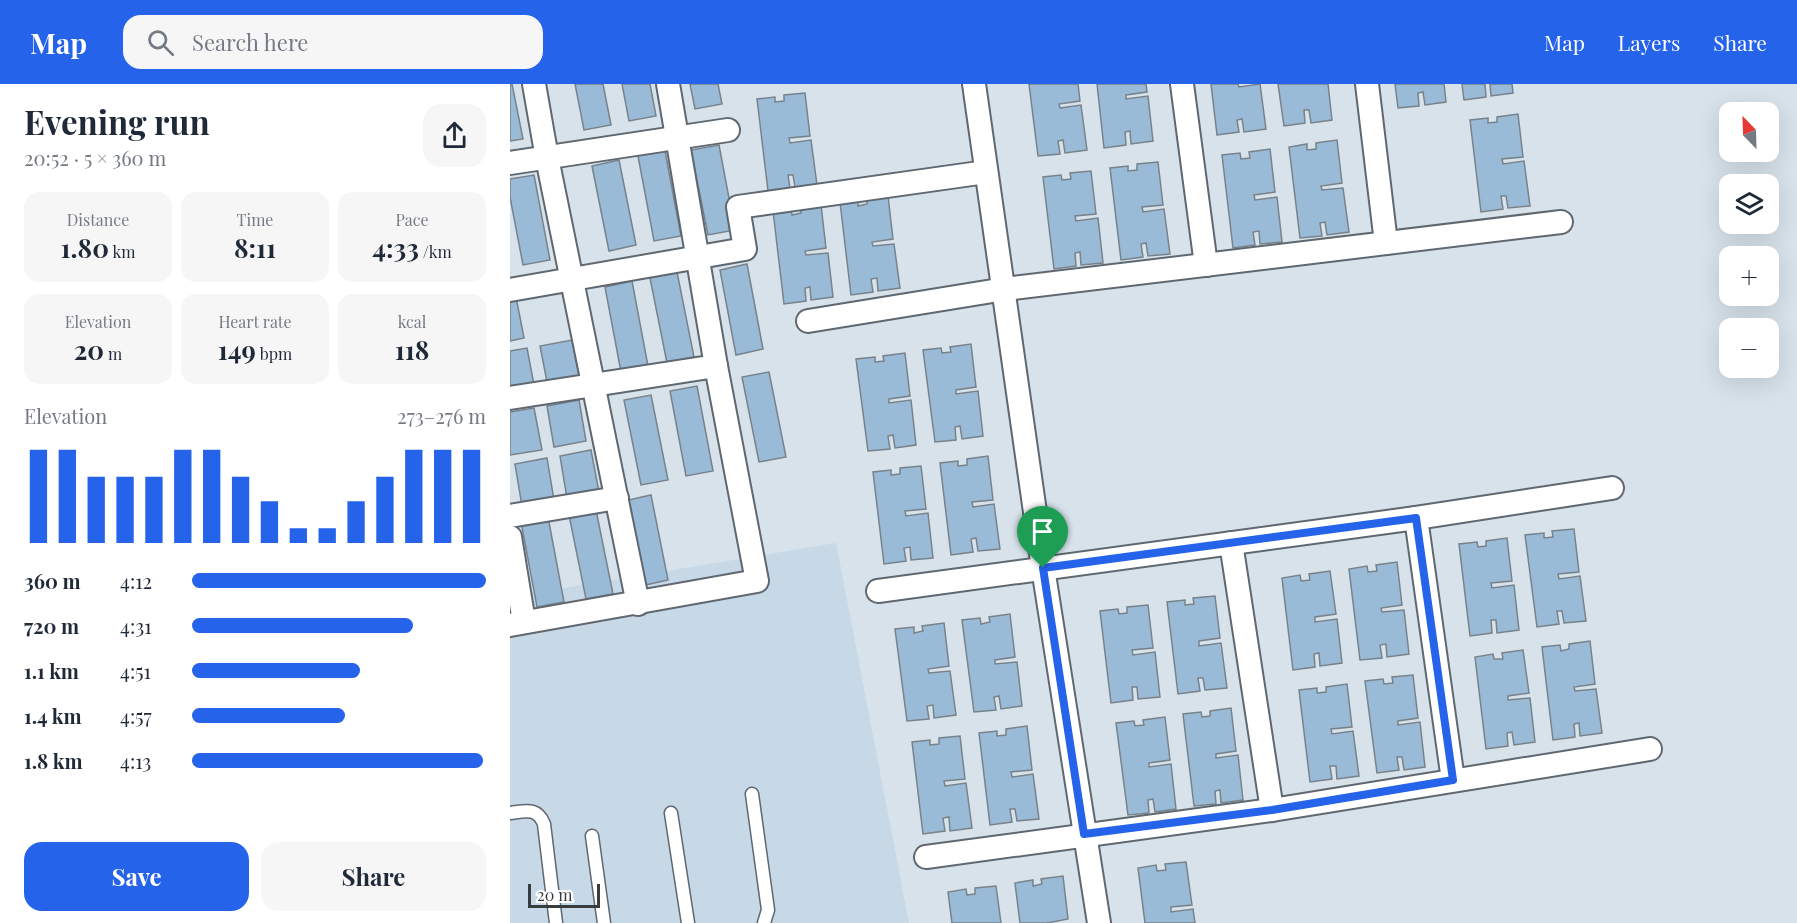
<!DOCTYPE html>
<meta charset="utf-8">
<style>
:root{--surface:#fff;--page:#f6f6f7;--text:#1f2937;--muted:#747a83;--accent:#2563eb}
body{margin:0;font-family:"Playfair Display",serif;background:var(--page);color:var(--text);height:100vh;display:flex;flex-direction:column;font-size:22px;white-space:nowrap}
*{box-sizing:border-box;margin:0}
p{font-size:20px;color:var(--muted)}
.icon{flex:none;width:33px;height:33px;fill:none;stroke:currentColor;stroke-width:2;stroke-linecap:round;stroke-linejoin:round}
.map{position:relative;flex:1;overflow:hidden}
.drawer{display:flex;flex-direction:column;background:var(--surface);width:510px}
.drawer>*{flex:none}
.needle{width:39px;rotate:337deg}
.controls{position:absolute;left:1209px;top:18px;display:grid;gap:12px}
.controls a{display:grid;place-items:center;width:60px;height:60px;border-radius:12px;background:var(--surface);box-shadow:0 6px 24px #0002;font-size:30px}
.scale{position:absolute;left:18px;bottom:15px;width:72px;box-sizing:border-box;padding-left:6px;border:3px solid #373c3f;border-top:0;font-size:16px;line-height:21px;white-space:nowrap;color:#373c3f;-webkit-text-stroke:4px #fff;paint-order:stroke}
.pin{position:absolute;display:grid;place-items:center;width:51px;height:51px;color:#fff;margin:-62px -26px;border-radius:50% 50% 50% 0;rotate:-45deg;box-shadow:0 0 6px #0007}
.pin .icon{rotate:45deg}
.round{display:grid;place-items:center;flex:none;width:63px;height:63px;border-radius:18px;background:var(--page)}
.head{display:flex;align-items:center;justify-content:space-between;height:102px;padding:0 24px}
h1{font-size:33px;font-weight:700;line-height:45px}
.metrics{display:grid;grid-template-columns:repeat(3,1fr);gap:9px;height:102px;padding:6px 24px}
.metrics div{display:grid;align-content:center;border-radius:15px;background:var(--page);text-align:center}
.metrics b{font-size:26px;font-weight:700}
.metrics small{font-size:16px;font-weight:400}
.metrics p{font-size:16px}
.chart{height:168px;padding:12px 24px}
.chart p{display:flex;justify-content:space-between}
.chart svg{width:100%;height:108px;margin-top:6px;stroke:var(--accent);stroke-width:6}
.cta{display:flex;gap:12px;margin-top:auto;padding:12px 24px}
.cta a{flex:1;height:69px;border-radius:18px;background:var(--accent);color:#fff;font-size:24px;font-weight:700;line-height:69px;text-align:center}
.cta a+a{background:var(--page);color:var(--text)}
ul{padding:0 24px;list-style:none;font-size:20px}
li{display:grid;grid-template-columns:96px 72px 1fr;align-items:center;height:45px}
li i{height:15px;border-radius:8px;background:var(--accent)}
header{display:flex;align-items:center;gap:36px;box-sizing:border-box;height:84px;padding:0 30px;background:var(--accent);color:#fff}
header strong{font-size:28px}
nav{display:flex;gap:33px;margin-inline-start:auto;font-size:21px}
.search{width:420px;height:54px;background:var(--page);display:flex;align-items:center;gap:15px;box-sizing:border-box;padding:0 21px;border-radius:18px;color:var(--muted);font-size:22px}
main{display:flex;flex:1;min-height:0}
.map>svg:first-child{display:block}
</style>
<header>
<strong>Map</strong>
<div class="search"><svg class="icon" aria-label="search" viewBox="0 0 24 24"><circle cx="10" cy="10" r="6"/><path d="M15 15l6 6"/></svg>Search here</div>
<nav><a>Map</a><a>Layers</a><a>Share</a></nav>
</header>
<main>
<section class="drawer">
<div class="head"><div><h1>Evening run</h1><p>20:52 · 5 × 360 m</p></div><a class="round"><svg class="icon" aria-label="share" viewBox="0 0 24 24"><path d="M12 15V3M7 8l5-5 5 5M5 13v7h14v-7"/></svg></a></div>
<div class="metrics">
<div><p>Distance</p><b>1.80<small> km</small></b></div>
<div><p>Time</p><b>8:11</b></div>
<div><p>Pace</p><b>4:33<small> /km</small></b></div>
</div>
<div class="metrics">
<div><p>Elevation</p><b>20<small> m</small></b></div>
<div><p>Heart rate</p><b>149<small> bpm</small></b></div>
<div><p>kcal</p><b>118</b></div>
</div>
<div class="chart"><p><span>Elevation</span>273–276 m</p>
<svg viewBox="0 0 160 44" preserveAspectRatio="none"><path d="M5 44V6M15 44V6M25 44V17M35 44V17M45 44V17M55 44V6M65 44V6M75 44V17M85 44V27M95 44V38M105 44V38M115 44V27M125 44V17M135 44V6M145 44V6M155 44V6"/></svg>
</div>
<ul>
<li><b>360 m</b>4:12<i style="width:100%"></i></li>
<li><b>720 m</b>4:31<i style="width:75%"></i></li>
<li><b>1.1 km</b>4:51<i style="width:57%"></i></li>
<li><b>1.4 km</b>4:57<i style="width:52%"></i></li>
<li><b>1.8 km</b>4:13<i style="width:99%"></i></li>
</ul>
<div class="cta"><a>Save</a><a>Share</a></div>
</section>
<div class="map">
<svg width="1287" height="839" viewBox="0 0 1287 839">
<rect width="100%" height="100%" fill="#d7e2eb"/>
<path fill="#c7d8e7" d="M326 459 399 839H0V513Z"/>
<g fill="#9abbd7" stroke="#78828a" stroke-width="1.5">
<path d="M0 0H2L13 55 0 57Z"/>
<path d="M65 0H93L101 41 74 46Z"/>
<path d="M112 0H140L146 32 119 37Z"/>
<path d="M180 0H208L212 20 185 25Z"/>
<path d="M519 0H568L570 17 549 20 550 24 571 21 577 66 555 69 553 56 548 57 550 70 528 72Z"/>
<path d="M587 0H636L637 8 616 11V15L638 12 643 57 621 60 620 47 615 48 616 61 594 64Z"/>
<path d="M701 0H728L729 3 750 0 756 45 734 48 732 35 727 36 729 48 707 51Z"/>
<path d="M768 0H818L822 36 801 39 799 26H794L795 39 774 42Z"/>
<path d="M885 0H934L936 18 915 21 913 8 908 9 909 22 888 24Z"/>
<path d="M952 0H975L976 13 954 16Z"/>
<path d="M980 0H1002L1003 9 981 12Z"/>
<path d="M295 9 300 52 279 54 280 59 301 56 307 101 285 103 283 91H278L280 104 258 107 247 15 265 13V18L274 17V11Z"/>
<path d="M1008 30 1013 73 992 75 993 80 1014 77 1020 122 998 124 996 112H991L993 125 971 128 960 36 978 34V39L987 38V33Z"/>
<path d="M827 56 832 99 811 102 812 106 833 104 839 148 817 151 815 138 810 139 812 152 790 154 779 63 797 60V66L806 65V59Z"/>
<path d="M209 61 225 146 198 151 181 66Z"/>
<path d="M760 65 765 108 744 111 745 116 767 113 772 158 750 160 749 147 743 148 745 161 723 164 712 71 730 69 731 75 740 74 739 68Z"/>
<path d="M155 67 171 152 144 157 128 72Z"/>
<path d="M109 76 126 161 99 167 82 82Z"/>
<path d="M648 78 653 121 632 123 633 128 654 125 660 170 638 172 636 159 631 160 633 173 611 176 600 84 618 82V87L627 86V80Z"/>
<path d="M581 87 586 130 565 132 566 137 588 134 593 179 571 181 570 168 565 169 566 182 544 185 533 93 551 91 552 96 561 95 560 89Z"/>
<path d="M24 91 40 176 13 181 0 113V95Z"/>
<path d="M378 112 383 155 362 158 363 162 384 160 390 204 368 207 367 194 361 195 363 208 341 211 330 118 348 116V122L357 120V115Z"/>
<path d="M311 121 316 164 295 167 296 171 318 169 323 213 301 216 300 203 295 204 296 217 274 220 263 127 281 125 282 131 291 129 290 124Z"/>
<path d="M237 180 253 265 226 271 210 186Z"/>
<path d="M167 188 184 273 157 279 140 194Z"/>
<path d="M122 197 138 282 111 288 95 203Z"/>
<path d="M6 213 14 254 0 257V214Z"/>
<path d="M62 256 70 297 38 303 30 262Z"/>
<path d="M461 260 466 303 446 306V310L468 307 473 352 452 355 450 342 445 343 446 356 425 358 413 266 431 264 432 269 441 268 440 263Z"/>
<path d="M17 264 25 306 0 310V267Z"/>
<path d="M395 269 400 312 379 315V319L401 316 406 361 385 364 383 351 378 352 380 365 358 367 346 275 365 273V278L374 277 373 272Z"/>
<path d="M259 288 276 373 249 378 232 293Z"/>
<path d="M187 302 203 387 176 392 160 307Z"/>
<path d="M141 311 158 396 131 401 114 316Z"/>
<path d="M69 316 76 357 44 363 37 322Z"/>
<path d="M24 324 32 366 0 371V328Z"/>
<path d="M81 366 89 408 57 414 50 372Z"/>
<path d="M478 372 483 416 462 418 463 423 484 420 490 465 468 467 466 454 461 455 463 468 441 471 430 379 448 377V382L457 381V375Z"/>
<path d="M37 374 44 416 12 422 5 380Z"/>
<path d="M411 382 416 425 395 427 396 432 418 429 423 474 401 476 400 463 394 464 396 477 374 480 363 388 381 386V391L390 390V384Z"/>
<path d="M141 411 158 496 131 502 114 417Z"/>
<path d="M86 426 103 510 76 515 59 431Z"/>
<path d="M38 433 54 518 27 523 11 438Z"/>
<path d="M1064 445 1069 488 1048 490 1049 495 1070 492 1076 537 1054 539 1052 527H1047L1049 540 1027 543 1015 451 1034 449V454L1043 453 1042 447Z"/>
<path d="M997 454 1002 497 981 499 982 504 1004 501 1009 546 987 549 986 536H981L982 549 960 552 949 460 967 458 968 463 976 462V457Z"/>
<path d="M887 478 892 521 871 524 872 528 894 526 899 570 877 573 876 560 870 561 872 574 850 576 839 485 857 482 858 488 867 487 866 481Z"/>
<path d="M820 487 826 530 805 533V538L827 535 832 579 810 582 809 569 804 570 805 583 783 586 772 494 790 491 791 497 800 496 799 490Z"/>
<path d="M705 512 710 554 689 557V562L711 559 717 604 695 606 693 594H688L690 607 668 610 657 518 675 516V521L684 520 683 514Z"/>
<path d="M638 521 643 564 622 566 623 571 645 568 650 613 628 615 627 603H622L623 616 601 619 590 527 608 525 609 530 617 529V523Z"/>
<path d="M500 530 505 573 485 576V580L507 578 512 622 491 625 489 612 484 613 486 626 464 628 452 536 470 534 471 540 480 538 479 533Z"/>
<path d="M434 539 439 582 418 585 419 589 440 587 446 631 424 634 423 621 417 622 419 635 397 637 385 545 404 543V549L413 547 412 542Z"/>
<path d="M1080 557 1085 600 1064 603 1065 607 1086 605 1092 649 1070 652 1069 639 1064 640 1065 653 1043 656 1032 563 1050 561 1051 567 1059 565V560Z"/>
<path d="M1013 566 1019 609 998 612V616L1020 614 1025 658 1004 661 1002 648 997 649 998 662 976 665 965 573 983 570 984 575H993L992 569Z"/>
<path d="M903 591 908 634 888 637V641L910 638 915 683 894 686 892 673H887L889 686 867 689 855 597 873 595 874 600 883 599 882 593Z"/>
<path d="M837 600 842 643 821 645 822 650 843 647 849 692 827 695 826 682H820L822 695 800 698 789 606 807 604V609L816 608V603Z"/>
<path d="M721 624 726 667 706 670V674L728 671 733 716 711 719 710 706 705 707 706 720 684 722 673 630 691 628 692 633 700 632V627Z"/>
<path d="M655 633 660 676 639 679V683L661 680 666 725 645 728 643 715 638 716 639 729 618 731 606 639 624 637 625 642 634 641 633 636Z"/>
<path d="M517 642 522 686 501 688 502 693 523 690 529 735 507 737 505 725H500L502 738 480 741 469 649 487 647V652L496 651V645Z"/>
<path d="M450 652 455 695 434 697 435 702 456 699 462 744 440 747 439 733 433 734 435 747 413 750 402 658 420 656V661L429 660V654Z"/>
<path d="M676 778 682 821 661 823V828L683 825 685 839H635L628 784 646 781 647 787 656 786 655 780Z"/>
<path d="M553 792 558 835 537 839H510L505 799 523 796V802L532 800 531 795Z"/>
<path d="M486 802 491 839H442L438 808 456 805 457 811 465 810V804Z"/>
</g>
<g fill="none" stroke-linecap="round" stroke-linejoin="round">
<defs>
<g id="lane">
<path d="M242 710 258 826 254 839"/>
<path d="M0 729C16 727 27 723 34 740L46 839"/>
<path d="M161 729 178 839"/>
<path d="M82 752 94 839"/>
</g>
<g id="street">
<path d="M24 0 37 74 128 520"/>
<path d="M464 0 533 484 589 839"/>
<path d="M672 0 696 181"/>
<path d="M857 0 876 159"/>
<path d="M0 79 218 46"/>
<path d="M0 206 235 165 228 123 476 88"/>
<path d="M298 237 495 205 1051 138"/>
<path d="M0 314 206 282"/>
<path d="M0 432 107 414"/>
<path d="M906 434 943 696"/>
<path d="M0 453 14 538"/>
<path d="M721 459 762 726"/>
<path d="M368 507 906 434 1102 404"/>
<path d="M0 541 247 497 206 282 158 0"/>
<path d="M416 773 762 726 1140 665"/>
</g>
</defs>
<use href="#lane" stroke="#5f6870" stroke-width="15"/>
<use href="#street" stroke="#5f6870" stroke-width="26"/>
<use href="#lane" stroke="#fff" stroke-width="12"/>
<use href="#street" stroke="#fff" stroke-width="22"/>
</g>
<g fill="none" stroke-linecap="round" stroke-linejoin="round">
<defs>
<path id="route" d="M906 434 943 696 762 726 574 750 533 484Z"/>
</defs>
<use href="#route" stroke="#fff" stroke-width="12"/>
<use href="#route" stroke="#2563eb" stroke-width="8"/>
</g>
</svg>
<div class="controls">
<a><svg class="needle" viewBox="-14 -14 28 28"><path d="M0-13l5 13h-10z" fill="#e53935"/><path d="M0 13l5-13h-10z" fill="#747a83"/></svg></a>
<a><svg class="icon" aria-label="layers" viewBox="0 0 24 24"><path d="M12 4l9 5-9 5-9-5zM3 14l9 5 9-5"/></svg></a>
<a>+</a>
<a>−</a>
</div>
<div class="scale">20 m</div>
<div class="pin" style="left:533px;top:484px;background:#1e9e55"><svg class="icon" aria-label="arrive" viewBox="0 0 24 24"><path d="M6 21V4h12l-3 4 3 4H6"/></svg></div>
</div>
</main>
